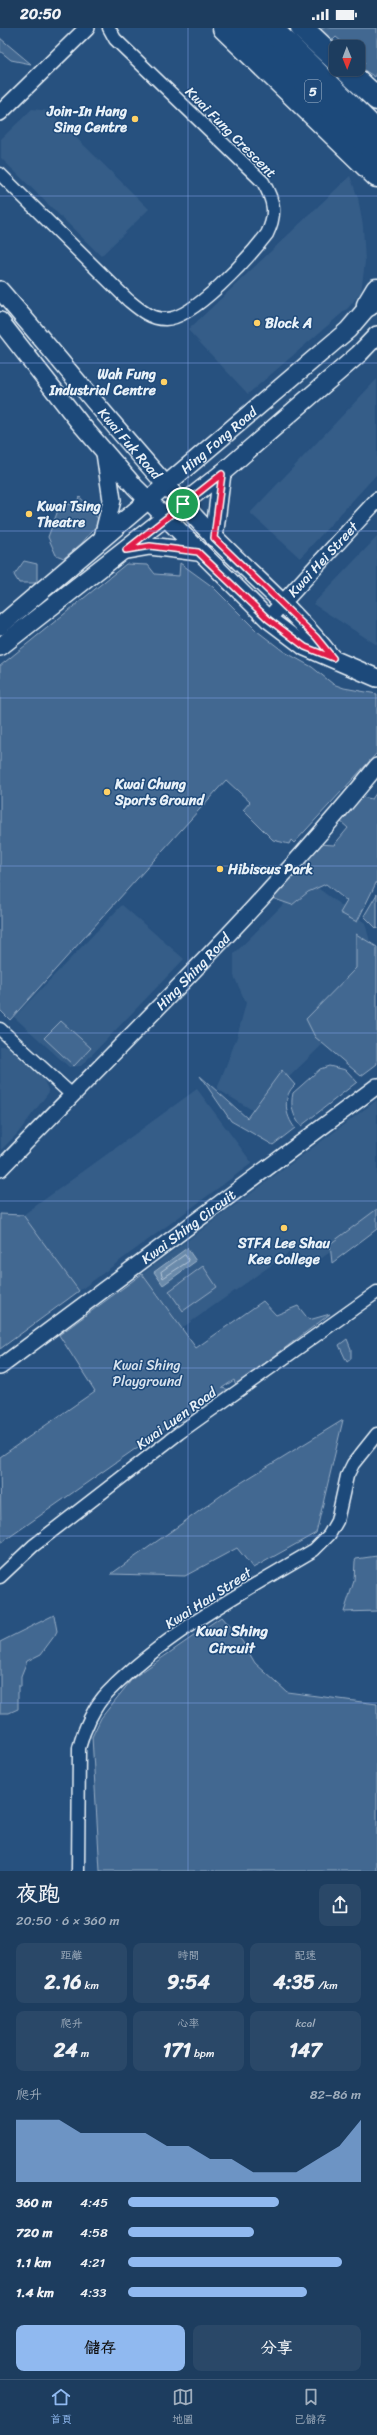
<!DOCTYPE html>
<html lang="zh-TW">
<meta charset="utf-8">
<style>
:root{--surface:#1d3d5f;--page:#2a4868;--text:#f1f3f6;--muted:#a0aebd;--line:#3b5674;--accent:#90b9f0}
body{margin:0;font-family:Sriracha,"LXGW WenKai TC",sans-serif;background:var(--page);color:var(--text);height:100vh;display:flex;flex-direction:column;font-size:15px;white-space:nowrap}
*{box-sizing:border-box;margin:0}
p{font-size:13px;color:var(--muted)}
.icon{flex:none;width:22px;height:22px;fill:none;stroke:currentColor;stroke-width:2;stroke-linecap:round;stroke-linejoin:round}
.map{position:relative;height:1843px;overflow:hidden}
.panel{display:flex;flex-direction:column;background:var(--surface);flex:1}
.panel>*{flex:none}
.needle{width:26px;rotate:179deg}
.fabs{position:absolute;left:329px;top:12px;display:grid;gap:8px}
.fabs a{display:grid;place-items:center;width:36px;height:36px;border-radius:8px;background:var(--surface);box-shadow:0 1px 3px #0004,0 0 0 1px var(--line);font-size:20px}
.pin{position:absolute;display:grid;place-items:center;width:34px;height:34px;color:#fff;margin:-17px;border:2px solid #fff;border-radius:50%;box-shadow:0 1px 4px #0007}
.round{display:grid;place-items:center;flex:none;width:42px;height:42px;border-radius:8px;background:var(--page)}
.overview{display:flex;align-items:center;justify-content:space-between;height:68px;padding:0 16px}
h1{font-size:22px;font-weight:800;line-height:30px}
.stats{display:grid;grid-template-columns:repeat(3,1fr);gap:6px;height:68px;padding:4px 16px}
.stats div{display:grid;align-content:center;border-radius:8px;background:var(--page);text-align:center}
.stats b{font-size:20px;font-weight:800}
.stats small{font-size:11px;font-weight:400}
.stats p{font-size:11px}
.chart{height:112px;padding:8px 16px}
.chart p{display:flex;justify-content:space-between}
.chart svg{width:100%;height:72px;margin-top:4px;fill:var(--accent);opacity:.7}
.action{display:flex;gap:8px;margin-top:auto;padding:8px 16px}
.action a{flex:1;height:46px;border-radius:8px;background:var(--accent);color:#111;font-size:16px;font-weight:800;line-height:46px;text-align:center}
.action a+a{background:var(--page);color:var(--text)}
ul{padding:0 16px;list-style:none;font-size:13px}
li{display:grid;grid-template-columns:64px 48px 1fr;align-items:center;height:30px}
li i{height:10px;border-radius:5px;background:var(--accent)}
.status{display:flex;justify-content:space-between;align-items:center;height:28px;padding:0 20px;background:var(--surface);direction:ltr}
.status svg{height:11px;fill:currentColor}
.tab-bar{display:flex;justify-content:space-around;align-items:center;height:56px;border-top:1px solid var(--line);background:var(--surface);font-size:11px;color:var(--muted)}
.tab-bar a{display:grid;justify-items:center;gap:2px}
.tab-bar .active{color:var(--accent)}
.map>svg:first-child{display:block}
</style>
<div class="status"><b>20:50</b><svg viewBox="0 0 49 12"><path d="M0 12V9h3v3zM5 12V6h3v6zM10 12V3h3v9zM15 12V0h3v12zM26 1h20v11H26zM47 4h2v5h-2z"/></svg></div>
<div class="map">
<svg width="377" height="1843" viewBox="0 0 377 1843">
<rect width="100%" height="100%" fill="#27517f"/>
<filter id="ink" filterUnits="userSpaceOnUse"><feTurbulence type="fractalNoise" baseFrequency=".025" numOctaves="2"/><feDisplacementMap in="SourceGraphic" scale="8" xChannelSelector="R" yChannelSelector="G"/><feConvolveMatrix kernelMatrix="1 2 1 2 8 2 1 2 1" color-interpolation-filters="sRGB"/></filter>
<g filter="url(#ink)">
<g fill="#355d88">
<path d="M32 81 49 83 149 181 101 228 1 130V111Z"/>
<path d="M350 148 358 170 363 198 365 234 361 264 348 280 248 366 188 302Z"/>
<path d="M377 351V446L300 530 250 485Z"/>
<path d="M377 509V617L313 576Z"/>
<path d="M307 852 365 895 375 932 325 1014 254 1083 217 1061 237 1009 246 975 234 948V926Z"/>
<path d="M122 877 184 931 81 1038 69 1039 14 989Z"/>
<path d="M0 1018H7L43 1050 49 1064 18 1105 1 1122Z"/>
<path d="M197 1061 252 1135 79 1263 23 1187Z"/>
<path d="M377 1072V1190L315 1235 290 1224 182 1300 142 1246Z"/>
</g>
<g fill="#436891" stroke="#96acc4">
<path d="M322 0H377V45L375 49 361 40 365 34 358 27V19H348L336 9 331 14 320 7Z"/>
<path d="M0 10 31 36 11 32 0 23Z"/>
<path d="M80 469 100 493 82 515 64 530 56 527 48 509 60 477 74 476Z"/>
<path d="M24 533 37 536V555H19L14 547Z"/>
<path d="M180 535 213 559 257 603 283 623 312 639 333 656 344 660 377 666V725L294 815 291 812 289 816 273 812 243 782 250 774 226 752 10 992 0 982V638L126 536 148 537 155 546 179 548Z"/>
<path d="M377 764V853L357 894 340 885 347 873 326 856 308 864 292 877 269 869 317 816 334 817 348 800 340 793 357 768 372 771Z"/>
<path d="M377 866V901L364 888Z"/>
<path d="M356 906 377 919V1036L361 1048 315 1009 306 991 356 940Z"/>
<path d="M61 993 91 1020 74 1038 44 1010Z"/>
<path d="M329 1038 346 1042 357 1054 301 1098C293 1088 290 1078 293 1065L320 1041Z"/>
<path d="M282 1042 295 1057C282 1068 285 1088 295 1100L273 1117 231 1093 200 1048 247 1090Z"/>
<path d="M377 1181V1201L332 1235 330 1216Z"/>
<path d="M0 1186 23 1187 79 1263 0 1321Z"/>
<path d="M203 1238 217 1259 183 1283 169 1263Z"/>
<path d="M142 1246 196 1320 263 1273 276 1287 298 1278 309 1292 330 1286 236 1357 234 1352 222 1360 230 1362 184 1393H175L1 1515 0 1429 95 1363 59 1307Z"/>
<path d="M347 1311 351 1321V1331L347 1334 339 1317Z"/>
<path d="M343 1392 316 1505 253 1540 237 1520 185 1548 111 1546 226 1464Z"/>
<path d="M377 1528V1583L344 1584 354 1553 355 1533 356 1531Z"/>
<path d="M54 1587 57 1603 55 1607 41 1626 27 1633 21 1648V1658H18V1681L9 1685H0V1614Z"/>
<path d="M221 1589 242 1613 255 1635 287 1664 377 1676V1843H100L92 1709 101 1690 133 1650Z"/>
</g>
<path fill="#6b8aaa" stroke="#9db3c9" d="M187 1220 196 1233 163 1257 154 1244Z"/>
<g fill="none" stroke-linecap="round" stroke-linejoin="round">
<path stroke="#b6c8d9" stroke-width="1" d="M185 1227 189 1233 163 1250 161 1244Z"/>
<defs>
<g id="minor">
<path d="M0 146 128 272C139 281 150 291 165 291 193 292 250 228 267 206 277 186 274 173 263 154L115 11 109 0"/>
<path d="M0 1001 72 1067"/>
<path d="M0 1549 33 1518 179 1405 377 1264"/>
<path d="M78 1843 79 1720C84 1701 94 1678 108 1664 167 1604 243 1564 314 1522L329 1507 337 1493 347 1448 353 1436 377 1406"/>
</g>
<g id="tertiary">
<path d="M0 85 87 0"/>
<path id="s1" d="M268 591 377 472"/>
<path id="s2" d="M0 1141C128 1009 261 881 377 738"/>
<path id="s3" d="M0 1339 377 1058"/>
</g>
<g id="secondary">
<path id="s4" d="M0 262C66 338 127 416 195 489 239 537 292 578 332 630"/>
<path d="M0 293 79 394 135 459 268 591 305 619 377 650"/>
<path d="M103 509 112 472 105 425"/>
<path d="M214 510 222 445"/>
<path d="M127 522 150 518 198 524"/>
<path id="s5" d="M0 598 348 302 377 268"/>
<path d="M0 619 222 445 359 326 377 307"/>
</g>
<g id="motorway">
<path d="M224 0 377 148"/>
<path d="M249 0 377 126"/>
<path d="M271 0 377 104"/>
<path d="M302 0 336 32"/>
<path d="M345 41 377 71"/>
<path d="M368 277 377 262"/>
</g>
</defs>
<use href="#minor" stroke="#e8f1f8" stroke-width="15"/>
<use href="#tertiary" stroke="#e8f1f8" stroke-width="18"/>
<use href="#secondary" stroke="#e8f1f8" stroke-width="20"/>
<use href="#motorway" stroke="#e8f1f8" stroke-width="25"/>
<use href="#minor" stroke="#1f4a7a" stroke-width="12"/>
<use href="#tertiary" stroke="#1f4a7a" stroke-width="15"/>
<use href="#secondary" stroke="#1f4a7a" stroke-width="17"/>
<use href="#motorway" stroke="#1f4a7a" stroke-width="22"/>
</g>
</g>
<g fill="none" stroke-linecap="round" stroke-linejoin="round" filter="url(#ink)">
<defs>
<path id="route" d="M222 446 214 510 316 609 333 630 305 619 268 591 198 524 150 518 126 522Z"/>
</defs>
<use href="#route" stroke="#fff" stroke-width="8"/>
<use href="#route" stroke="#e11d48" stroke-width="5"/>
</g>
<path fill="none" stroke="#82a0e8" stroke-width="1" stroke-opacity="0.55" d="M188 0V1843M0 168H377M0 335H377M0 503H377M0 670H377M0 838H377M0 1005H377M0 1173H377M0 1340H377M0 1508H377M0 1675H377"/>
<g fill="#ffd166" stroke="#1f4a7a" stroke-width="1.5">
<circle cx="135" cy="91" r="4"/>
<circle cx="257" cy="295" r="4"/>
<circle cx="164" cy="354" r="4"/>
<circle cx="29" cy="486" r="4"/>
<circle cx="107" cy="764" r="4"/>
<circle cx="220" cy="841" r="4"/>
<circle cx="284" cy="1200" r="4"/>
</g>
<g text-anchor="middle" stroke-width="3" stroke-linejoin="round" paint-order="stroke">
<rect fill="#1f4a7a" stroke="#acbfd2" stroke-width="1" x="305" y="52" width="16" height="22" rx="3"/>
<g font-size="13" font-weight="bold" fill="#e8f1f8">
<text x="313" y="68">5</text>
</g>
<g font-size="14" font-weight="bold" fill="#e8f1f8" stroke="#1f4a7a" text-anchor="start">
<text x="127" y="88" text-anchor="end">Join-In Hang<tspan x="127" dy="16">Sing Centre</tspan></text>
<text x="265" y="300">Block A</text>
<text x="156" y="351" text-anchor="end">Wah Fung<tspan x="156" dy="16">Industrial Centre</tspan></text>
<text x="37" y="483">Kwai Tsing<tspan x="37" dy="16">Theatre</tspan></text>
<text x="115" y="761">Kwai Chung<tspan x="115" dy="16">Sports Ground</tspan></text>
<text x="228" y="846">Hibiscus Park</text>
<text x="284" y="1220" text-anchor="middle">STFA Lee Shau<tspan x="284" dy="16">Kee College</tspan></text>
</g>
<g font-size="14" fill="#e8f1f8" stroke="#1f4a7a">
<text transform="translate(231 104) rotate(45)" y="5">Kwai Fung Crescent</text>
<text dy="5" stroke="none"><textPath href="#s5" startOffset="287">Hing Fong Road</textPath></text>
<text dy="5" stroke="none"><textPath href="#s4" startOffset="201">Kwai Fuk Road</textPath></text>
<text dy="5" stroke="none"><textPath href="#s1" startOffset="81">Kwai Hei Street</textPath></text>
<text dy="5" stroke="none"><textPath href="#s2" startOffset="276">Hing Shing Road</textPath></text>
<text dy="5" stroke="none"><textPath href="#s3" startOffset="235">Kwai Shing Circuit</textPath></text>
<text transform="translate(176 1390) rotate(-36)" y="5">Kwai Luen Road</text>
<text transform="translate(208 1570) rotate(-33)" y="5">Kwai Hau Street</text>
</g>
<g font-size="14" fill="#d8e3ee" stroke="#1f4a7a">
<text x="147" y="1342">Kwai Shing<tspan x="147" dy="16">Playground</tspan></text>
</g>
<g font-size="15" font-weight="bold" fill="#e8f1f8" stroke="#1f4a7a">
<text x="232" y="1608">Kwai Shing<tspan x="232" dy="17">Circuit</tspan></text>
</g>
</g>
</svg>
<div class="fabs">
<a><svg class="needle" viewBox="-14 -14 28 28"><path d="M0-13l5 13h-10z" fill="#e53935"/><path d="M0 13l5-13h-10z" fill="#a0aebd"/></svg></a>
</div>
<div class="pin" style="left:183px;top:476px;background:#1e9e55"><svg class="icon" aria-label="arrive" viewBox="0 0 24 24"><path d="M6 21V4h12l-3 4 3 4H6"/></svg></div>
</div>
<section class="panel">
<div class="overview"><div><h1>夜跑</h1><p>20:50 · 6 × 360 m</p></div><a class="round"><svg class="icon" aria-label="share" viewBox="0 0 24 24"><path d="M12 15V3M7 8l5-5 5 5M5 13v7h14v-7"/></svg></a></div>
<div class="stats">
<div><p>距離</p><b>2.16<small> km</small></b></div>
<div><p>時間</p><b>9:54</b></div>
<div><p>配速</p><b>4:35<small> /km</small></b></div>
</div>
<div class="stats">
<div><p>爬升</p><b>24<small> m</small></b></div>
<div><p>心率</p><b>171<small> bpm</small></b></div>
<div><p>kcal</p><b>147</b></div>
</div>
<div class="chart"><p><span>爬升</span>82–86 m</p>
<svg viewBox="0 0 160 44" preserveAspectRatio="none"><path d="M0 44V6L10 6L20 6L30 14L40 14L50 14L60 14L70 22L80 22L90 30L100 30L110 38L120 38L130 38L140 30L150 22L160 6V44z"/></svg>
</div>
<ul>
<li><b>360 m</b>4:45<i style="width:65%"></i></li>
<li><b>720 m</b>4:58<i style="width:54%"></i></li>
<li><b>1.1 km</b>4:21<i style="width:92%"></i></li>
<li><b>1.4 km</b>4:33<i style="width:77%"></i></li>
</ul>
<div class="action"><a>儲存</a><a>分享</a></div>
</section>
<nav class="tab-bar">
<a class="active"><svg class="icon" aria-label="home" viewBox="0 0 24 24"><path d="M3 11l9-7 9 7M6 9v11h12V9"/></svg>首頁</a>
<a><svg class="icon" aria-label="map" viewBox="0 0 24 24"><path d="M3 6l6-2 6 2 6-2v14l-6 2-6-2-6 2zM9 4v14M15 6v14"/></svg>地圖</a>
<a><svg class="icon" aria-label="saved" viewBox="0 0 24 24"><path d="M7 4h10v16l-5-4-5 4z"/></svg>已儲存</a>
</nav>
